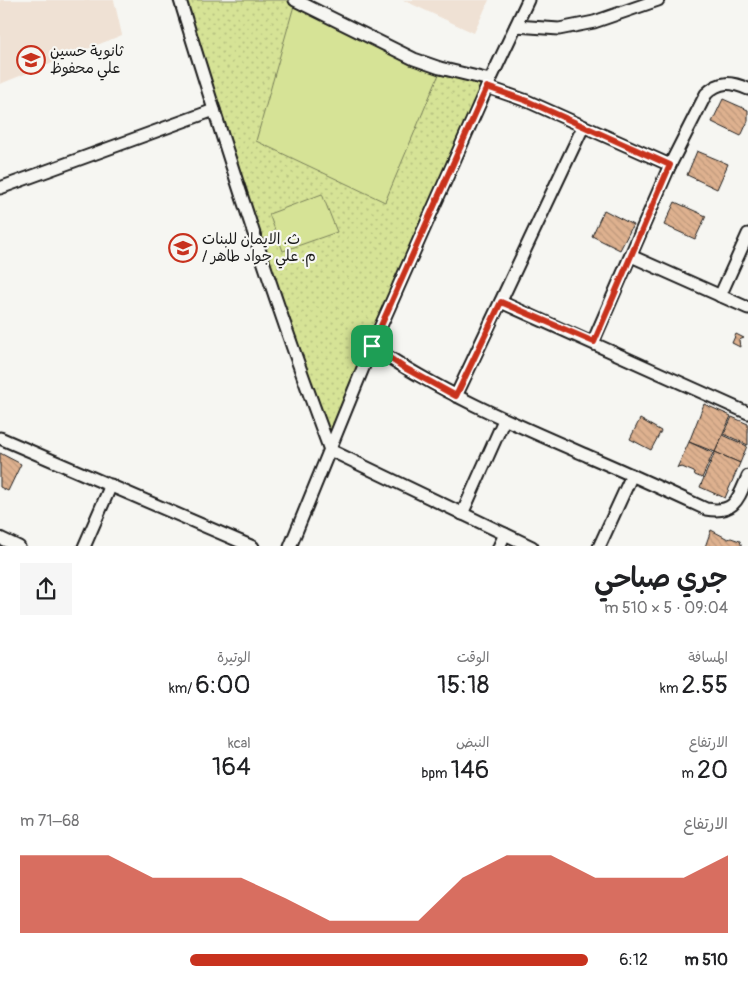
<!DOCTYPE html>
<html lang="ar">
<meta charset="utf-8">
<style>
:root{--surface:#fff;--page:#f6f6f6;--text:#202124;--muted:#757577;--accent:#c8321e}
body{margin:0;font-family:Pangolin,"Playpen Sans Arabic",sans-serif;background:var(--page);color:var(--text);direction:rtl;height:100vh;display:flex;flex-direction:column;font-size:19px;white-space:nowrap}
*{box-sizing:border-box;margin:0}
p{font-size:16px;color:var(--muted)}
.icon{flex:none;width:28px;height:28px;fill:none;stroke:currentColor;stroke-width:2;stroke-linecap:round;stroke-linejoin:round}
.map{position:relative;height:546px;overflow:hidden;direction:ltr}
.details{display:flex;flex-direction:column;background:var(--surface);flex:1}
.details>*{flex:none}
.pin{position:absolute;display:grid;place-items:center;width:42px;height:42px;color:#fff;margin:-21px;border-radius:10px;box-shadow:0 2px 8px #0006}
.round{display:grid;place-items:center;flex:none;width:52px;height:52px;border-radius:0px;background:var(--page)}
.overview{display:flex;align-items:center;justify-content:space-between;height:85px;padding:0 20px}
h1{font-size:28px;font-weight:600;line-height:38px}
.metrics{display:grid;grid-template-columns:repeat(3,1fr);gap:8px;height:85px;padding:5px 20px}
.metrics div{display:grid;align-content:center}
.metrics b{font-size:25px;font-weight:600}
.metrics small{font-size:14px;font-weight:400}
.metrics p{font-size:14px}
.chart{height:140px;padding:10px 20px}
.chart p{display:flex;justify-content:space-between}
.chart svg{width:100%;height:90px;margin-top:5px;fill:var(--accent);opacity:.7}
ul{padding:0 20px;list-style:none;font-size:16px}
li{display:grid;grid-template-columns:80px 60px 1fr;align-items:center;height:38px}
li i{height:12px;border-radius:6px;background:var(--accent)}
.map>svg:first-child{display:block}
</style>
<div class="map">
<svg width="748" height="547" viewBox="0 0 748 547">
<defs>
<pattern id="grass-dots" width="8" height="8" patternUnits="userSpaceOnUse" patternTransform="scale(1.25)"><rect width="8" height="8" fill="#d6e396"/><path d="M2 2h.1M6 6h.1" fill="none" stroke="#b7c281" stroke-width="1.8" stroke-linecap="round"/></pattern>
<pattern id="building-back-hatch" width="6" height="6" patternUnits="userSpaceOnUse" patternTransform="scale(1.25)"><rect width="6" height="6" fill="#deb18f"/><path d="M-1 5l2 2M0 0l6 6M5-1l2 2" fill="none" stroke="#be987b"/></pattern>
</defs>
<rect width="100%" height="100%" fill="#f6f6f2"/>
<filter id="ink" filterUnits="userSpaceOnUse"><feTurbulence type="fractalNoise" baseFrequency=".02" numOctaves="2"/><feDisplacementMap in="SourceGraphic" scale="10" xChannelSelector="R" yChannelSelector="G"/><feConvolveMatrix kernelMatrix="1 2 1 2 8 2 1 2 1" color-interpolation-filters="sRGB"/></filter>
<g filter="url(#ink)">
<g fill="#efe1d4">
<path d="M0 0H114L122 35 0 84Z"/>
<path d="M403 0H489L474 33Z"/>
</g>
<path fill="url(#grass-dots)" stroke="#798059" d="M181 0H289L487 87 330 450Z"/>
<g fill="#d6e396" stroke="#798059">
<path d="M295 2 442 67 385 202 256 141Z"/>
<path d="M322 194 337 232 283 251 269 214Z"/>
</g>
<g fill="url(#building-back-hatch)" stroke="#1c1c1c">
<path d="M723 99 748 110V121L741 136 712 122Z"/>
<path d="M697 151 728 164 717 189 687 175Z"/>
<path d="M675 202 706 216 695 239 664 225Z"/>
<path d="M604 210 633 225 620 250 592 236Z"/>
<path d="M736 334 744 338 739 340 740 347 732 343Z"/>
<path d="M704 404 731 416 715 452 689 442Z"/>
<path d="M732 417 748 424V445L724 434Z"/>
<path d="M640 419 661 431 651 450 630 439Z"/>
<path d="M723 435 747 446 740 463 715 452Z"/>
<path d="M689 442 713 453 702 478 695 475 694 472 682 467 677 468Z"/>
<path d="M715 452 740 463 725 498 700 487Z"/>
<path d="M0 453 21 464 8 491 0 487Z"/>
<path d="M711 530 728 539 731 538 740 541 742 547H705Z"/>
</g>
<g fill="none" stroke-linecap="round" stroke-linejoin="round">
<defs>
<g id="minor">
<path d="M180 0C226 151 274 302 330 450L532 547"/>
<path d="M295 0 414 59 440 68 490 80"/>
<path d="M516 26 559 29 594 22 658 0"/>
<path d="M487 87 527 101 670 165"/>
<path d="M0 188 214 110"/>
<path d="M631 256 748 308"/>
<path d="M720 296 748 234"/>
<path d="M501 302 748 413"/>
<path d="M593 342 670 165 706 94C720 80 732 82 748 89"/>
<path d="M372 346C439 392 514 424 588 456 628 473 667 491 706 509 735 514 738 499 748 476"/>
<path d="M456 396 583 127"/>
<path d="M0 438 253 547"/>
<path d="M462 514 504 420"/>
<path d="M0 538 19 547"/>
<path d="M84 547 111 485"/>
<path d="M290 547 372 346 487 87 528 0"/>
<path d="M499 547 505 534"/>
<path d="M599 547 632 475"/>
</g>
</defs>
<use href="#minor" stroke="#1c1c1c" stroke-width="15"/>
<use href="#minor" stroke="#f6f6f2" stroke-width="11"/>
</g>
</g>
<g fill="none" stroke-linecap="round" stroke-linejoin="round" filter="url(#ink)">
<defs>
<path id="route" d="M487 87 527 101 670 165 594 342 501 302 456 396 403 367 372 346Z"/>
</defs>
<use href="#route" stroke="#fff" stroke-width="10"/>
<use href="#route" stroke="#c8321e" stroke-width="6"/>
</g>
<defs>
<symbol id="school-ring" viewBox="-11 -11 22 22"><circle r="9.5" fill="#f6f6f2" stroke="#c8321e" stroke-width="1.5"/><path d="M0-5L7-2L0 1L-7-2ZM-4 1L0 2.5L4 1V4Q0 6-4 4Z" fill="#c8321e"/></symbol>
</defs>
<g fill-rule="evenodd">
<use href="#school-ring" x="15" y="44" width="32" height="32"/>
<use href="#school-ring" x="167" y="232" width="32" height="32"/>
</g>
<g text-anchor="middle" stroke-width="4.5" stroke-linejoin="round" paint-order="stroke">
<g font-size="15" fill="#1c1c1c" stroke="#f6f6f2" text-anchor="start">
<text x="50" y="56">ثانوية حسين<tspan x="50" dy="17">علي محفوظ</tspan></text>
<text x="202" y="244">ث. الايمان للبنات<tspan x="202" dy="17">/ م. علي جواد طاهر</tspan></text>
</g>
</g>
</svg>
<div class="pin" style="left:372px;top:346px;background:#1e9e55"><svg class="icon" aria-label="arrive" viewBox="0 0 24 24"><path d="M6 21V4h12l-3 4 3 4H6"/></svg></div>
</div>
<section class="details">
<div class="overview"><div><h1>جري صباحي</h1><p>09:04 · 5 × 510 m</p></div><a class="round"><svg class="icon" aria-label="share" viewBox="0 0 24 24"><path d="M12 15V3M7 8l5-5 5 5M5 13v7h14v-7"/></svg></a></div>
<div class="metrics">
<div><p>المسافة</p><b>2.55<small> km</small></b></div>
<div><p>الوقت</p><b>15:18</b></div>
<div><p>الوتيرة</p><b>6:00<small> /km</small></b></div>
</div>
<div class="metrics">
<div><p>الارتفاع</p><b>20<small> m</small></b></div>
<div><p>النبض</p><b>146<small> bpm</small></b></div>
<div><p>kcal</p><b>164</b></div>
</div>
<div class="chart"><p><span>الارتفاع</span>68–71 m</p>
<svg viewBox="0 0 160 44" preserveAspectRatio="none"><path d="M0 44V6L10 6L20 6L30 17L40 17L50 17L60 27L70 38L80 38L90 38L100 17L110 6L120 6L130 17L140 17L150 17L160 6V44z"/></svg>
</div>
<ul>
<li><b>510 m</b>6:12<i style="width:70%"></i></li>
</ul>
</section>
